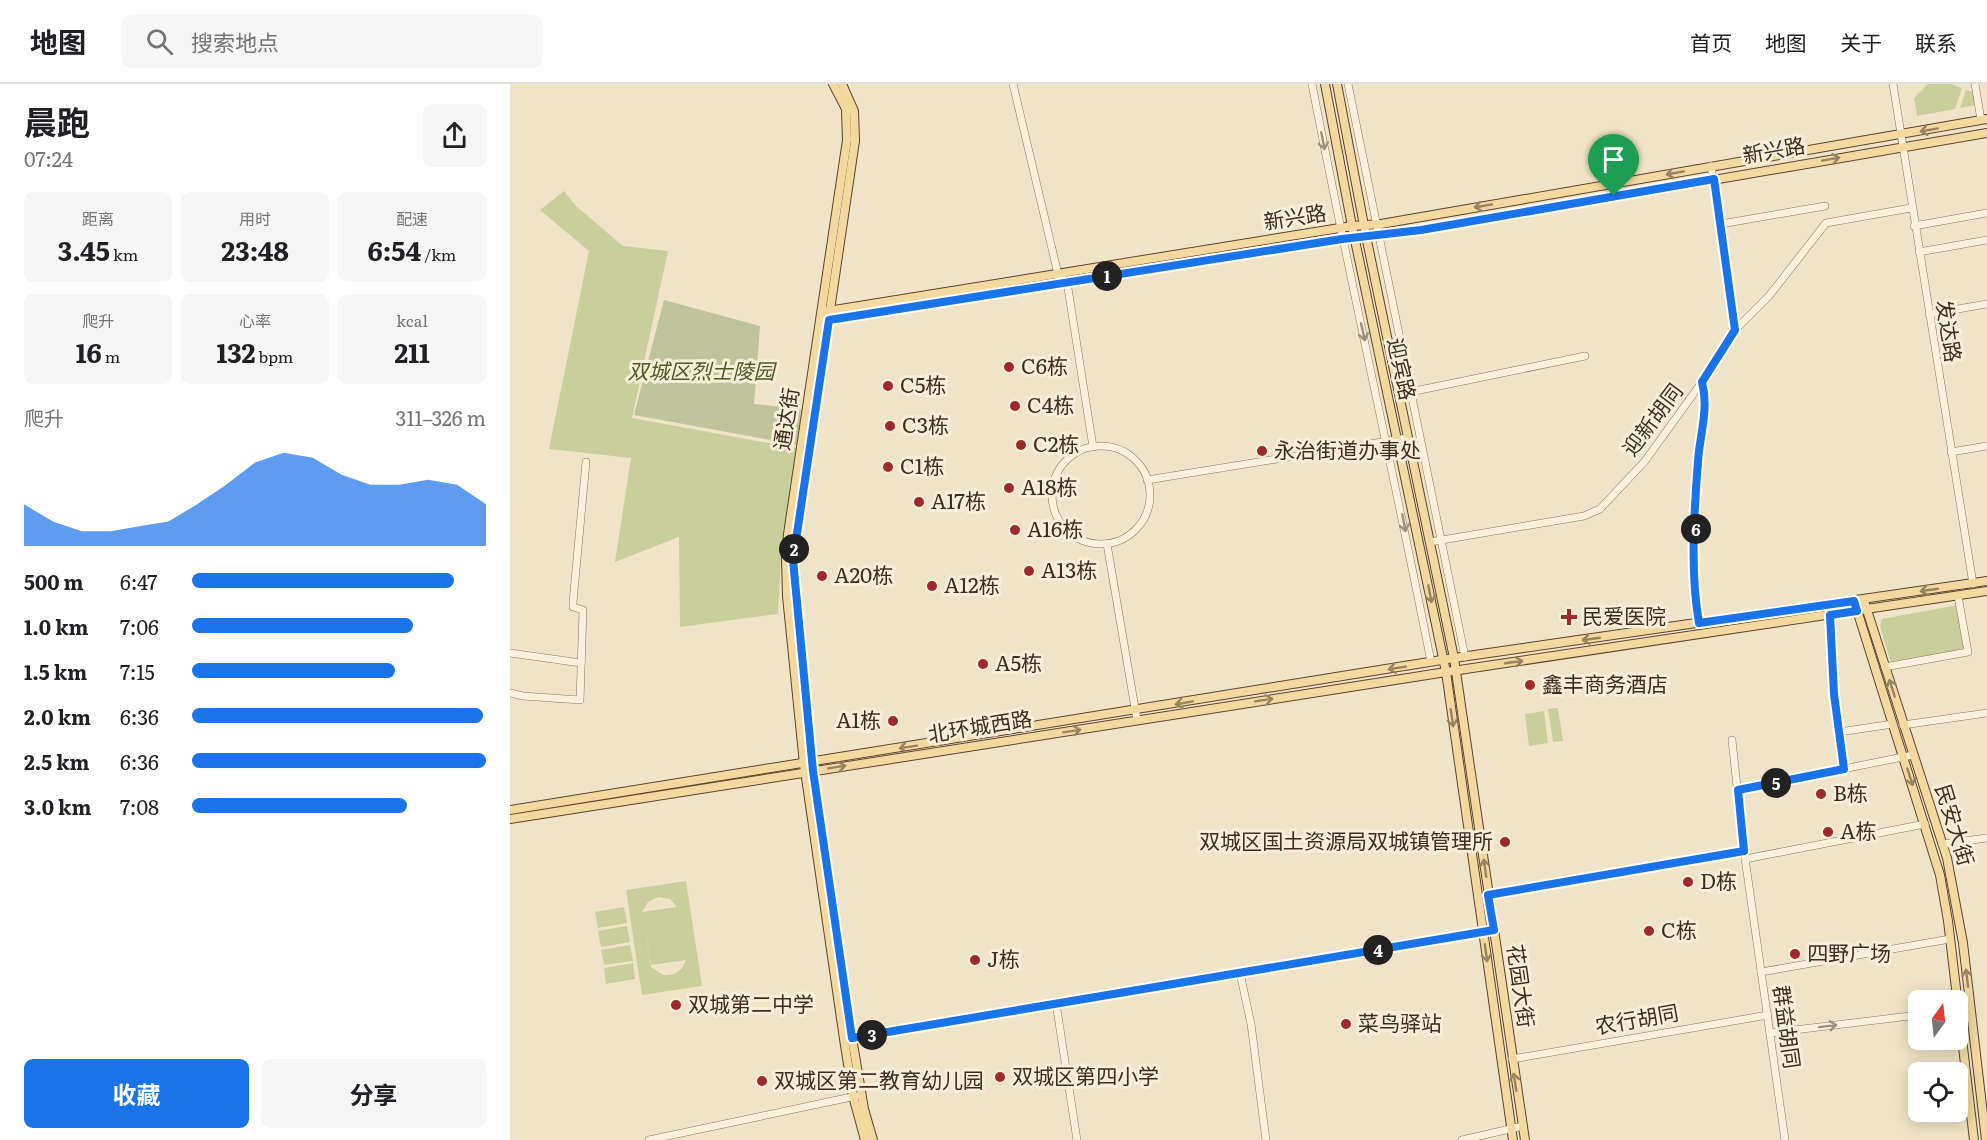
<!DOCTYPE html>
<html lang="zh">
<meta charset="utf-8">
<style>
:root{--surface:#fff;--page:#f6f6f6;--text:#202124;--muted:#757577;--line:#e0e0e0;--accent:#1a73e8}
body{margin:0;font-family:Literata,"Noto Sans SC",serif;background:var(--page);color:var(--text);height:100vh;display:flex;flex-direction:column;font-size:22px;white-space:nowrap}
*{box-sizing:border-box;margin:0}
p{font-size:20px;color:var(--muted)}
.icon{flex:none;width:33px;height:33px;fill:none;stroke:currentColor;stroke-width:2;stroke-linecap:round;stroke-linejoin:round}
.map{position:relative;flex:1;overflow:hidden}
.panel{display:flex;flex-direction:column;background:var(--surface);width:510px}
.panel>*{flex:none}
.needle{width:39px;rotate:15deg}
.controls{position:absolute;left:1398px;top:906px;display:grid;gap:12px}
.controls a{display:grid;place-items:center;width:60px;height:60px;border-radius:9px;background:var(--surface);box-shadow:0 3px 15px #0003;font-size:30px}
.pin{position:absolute;display:grid;place-items:center;width:51px;height:51px;color:#fff;margin:-62px -26px;border-radius:50% 50% 50% 0;rotate:-45deg;box-shadow:0 0 6px #0007}
.pin .icon{rotate:45deg}
.km{position:absolute;width:30px;height:30px;margin:-15px;border-radius:50%;background:#222;color:#fff;font-size:16px;line-height:30px;text-align:center}
.round{display:grid;place-items:center;flex:none;width:63px;height:63px;border-radius:9px;background:var(--page)}
.summary{display:flex;align-items:center;justify-content:space-between;height:102px;padding:0 24px}
h1{font-size:33px;font-weight:700;line-height:45px}
.stats{display:grid;grid-template-columns:repeat(3,1fr);gap:9px;height:102px;padding:6px 24px}
.stats div{display:grid;align-content:center;border-radius:9px;background:var(--page);text-align:center}
.stats b{font-size:26px;font-weight:700}
.stats small{font-size:16px;font-weight:400}
.stats p{font-size:16px}
.chart{height:168px;padding:12px 24px}
.chart p{display:flex;justify-content:space-between}
.chart svg{width:100%;height:108px;margin-top:6px;fill:var(--accent);opacity:.7}
.primary-button{display:flex;gap:12px;margin-top:auto;padding:12px 24px}
.primary-button a{flex:1;height:69px;border-radius:9px;background:var(--accent);color:#fff;font-size:24px;font-weight:700;line-height:69px;text-align:center}
.primary-button a+a{background:var(--page);color:var(--text)}
ul{padding:0 24px;list-style:none;font-size:20px}
li{display:grid;grid-template-columns:96px 72px 1fr;align-items:center;height:45px}
li i{height:15px;border-radius:8px;background:var(--accent)}
header{display:flex;align-items:center;gap:36px;box-sizing:border-box;height:84px;padding:0 30px;background:var(--surface);border-bottom:2px solid var(--line)}
header strong{font-size:28px}
nav{display:flex;gap:33px;margin-inline-start:auto;font-size:21px}
.search{width:420px;height:54px;background:var(--page);display:flex;align-items:center;gap:15px;box-sizing:border-box;padding:0 21px;border-radius:9px;color:var(--muted);font-size:22px}
main{display:flex;flex:1;min-height:0}
.map>svg:first-child{display:block}
</style>
<header>
<strong>地图</strong>
<div class="search"><svg class="icon" aria-label="search" viewBox="0 0 24 24"><circle cx="10" cy="10" r="6"/><path d="M15 15l6 6"/></svg>搜索地点</div>
<nav><a>首页</a><a>地图</a><a>关于</a><a>联系</a></nav>
</header>
<main>
<section class="panel">
<div class="summary"><div><h1>晨跑</h1><p>07:24</p></div><a class="round"><svg class="icon" aria-label="share" viewBox="0 0 24 24"><path d="M12 15V3M7 8l5-5 5 5M5 13v7h14v-7"/></svg></a></div>
<div class="stats">
<div><p>距离</p><b>3.45<small> km</small></b></div>
<div><p>用时</p><b>23:48</b></div>
<div><p>配速</p><b>6:54<small> /km</small></b></div>
</div>
<div class="stats">
<div><p>爬升</p><b>16<small> m</small></b></div>
<div><p>心率</p><b>132<small> bpm</small></b></div>
<div><p>kcal</p><b>211</b></div>
</div>
<div class="chart"><p><span>爬升</span>311–326 m</p>
<svg viewBox="0 0 160 44" preserveAspectRatio="none"><path d="M0 44V27L10 34L20 38L30 38L40 36L50 34L60 27L70 19L80 10L90 6L100 8L110 15L120 19L130 19L140 17L150 19L160 27V44z"/></svg>
</div>
<ul>
<li><b>500 m</b>6:47<i style="width:89%"></i></li>
<li><b>1.0 km</b>7:06<i style="width:75%"></i></li>
<li><b>1.5 km</b>7:15<i style="width:69%"></i></li>
<li><b>2.0 km</b>6:36<i style="width:99%"></i></li>
<li><b>2.5 km</b>6:36<i style="width:100%"></i></li>
<li><b>3.0 km</b>7:08<i style="width:73%"></i></li>
</ul>
<div class="primary-button"><a>收藏</a><a>分享</a></div>
</section>
<div class="map">
<svg width="1477" height="1056" viewBox="0 0 1477 1056">
<rect width="100%" height="100%" fill="#f0e4c8"/>
<g fill="#c9cf9b" fill-rule="evenodd">
<path d="M1418 0H1441L1452 4 1445 25 1407 32 1404 14Z"/>
<path d="M1456 6 1464 8 1466 21 1450 24Z"/>
<path d="M54 107 66 122 113 162 158 167 122 334 286 364 271 475 268 530 170 543 169 453 105 478 121 374 39 365 79 167 30 126Z"/>
<path d="M1448 521 1455 566 1381 579 1370 542 1372 535Z"/>
<path d="M1048 624 1053 657 1043 658 1038 625Z"/>
<path d="M1034 627 1038 659 1019 662 1015 630Z"/>
<path d="M176 797 192 902 132 911 116 806ZM148 813 160 815 167 823 132 828 138 818ZM132 828 141 881 176 876C173 887 164 892 153 891L141 883Z"/>
<path d="M114 823 117 839 88 844 85 828Z"/>
<path d="M117 842 120 858 91 863 88 847Z"/>
<path d="M120 861 123 877 94 881 91 866Z"/>
<path d="M123 879 125 895 96 900 94 884Z"/>
</g>
<path fill="#bfc49a" d="M154 216 250 242 244 320 291 325 288 361 124 331Z"/>
<g fill="none" stroke-linecap="round" stroke-linejoin="round">
<defs>
<g id="minor">
<path d="M503 0 548 190 557 198 583 363"/>
<path d="M802 0C839 193 883 385 921 578"/>
<path d="M838 0 955 573"/>
<path d="M1383 0 1463 500"/>
<path d="M1465 0 1471 36"/>
<path d="M1201 82 1225 246"/>
<path d="M1211 140 1315 122"/>
<path d="M1404 142 1477 129"/>
<path d="M1409 168 1477 156"/>
<path d="M1419 230 1477 220"/>
<path d="M900 308 1075 272"/>
<circle cx="591" cy="411" r="49"/>
<path d="M1441 368 1477 362"/>
<path d="M637 396 897 354"/>
<path d="M920 458 1074 432 1090 425 1135 377 1192 298 1225 246 1259 212 1316 139 1401 124"/>
<path d="M597 460 627 636"/>
<path d="M1320 531 1324 611 1334 685"/>
<path d="M1189 539C1181 488 1184 429 1188 377 1190 350 1199 325 1192 298"/>
<path d="M0 569 71 579"/>
<path d="M1375 583 1458 568 1448 512"/>
<path d="M0 609 13 612 70 616 73 526 63 523V518L76 378"/>
<path d="M1393 641 1477 629"/>
<path d="M1329 648 1383 640"/>
<path d="M1222 656 1234 767 1275 1056"/>
<path d="M1228 706 1403 671"/>
<path d="M1432 760 1477 754"/>
<path d="M1235 775 1415 740"/>
<path d="M978 811 1234 767"/>
<path d="M1251 888 1440 855"/>
<path d="M730 889 741 940 756 1056"/>
<path d="M546 919 567 1056"/>
<path d="M1260 949 1408 931"/>
<path d="M339 954 984 846"/>
<path d="M1002 975 1258 931"/>
<path d="M139 1056 346 1012"/>
<path d="M952 1056 1013 1042"/>
</g>
<g id="major">
<path d="M323 0 336 25 337 56 278 450 276 475 277 512 294 680 334 955 343 1012 355 1056"/>
<path d="M332 0 344 27 345 57 283 476 303 687 342 954 354 1025 363 1056"/>
<path d="M815 0 842 142 936 588 1003 1056"/>
<path d="M827 0 856 152 944 574 1015 1056"/>
<path d="M312 228 842 142 871 140 1477 35"/>
<path d="M310 238 832 155 911 146 1477 49"/>
<path d="M1355 520 1437 774 1453 859 1476 1056"/>
<path d="M1346 523 1430 791 1438 837 1464 1056"/>
<path d="M0 726 944 574 1477 497"/>
<path d="M0 735 936 588 1477 507"/>
</g>
</defs>
<use href="#minor" stroke="#8d765c" stroke-width="8"/>
<use href="#major" stroke="#5b4430" stroke-width="10"/>
<use href="#minor" stroke="#faf1dc" stroke-width="7"/>
<use href="#major" stroke="#f3d9a0" stroke-width="8"/>
</g>
<defs><path id="oneway-shaft" d="M-6 0H5M1.5-3L5.5 0L1.5 3" fill="none" stroke-width="1.6" stroke-linecap="round" stroke-linejoin="round" transform="scale(1.5)"/></defs>
<g stroke="#988460">
<use href="#oneway-shaft" transform="translate(1419 46) rotate(170)"/>
<use href="#oneway-shaft" transform="translate(1321 75) rotate(-10)"/>
<use href="#oneway-shaft" transform="translate(1165 89) rotate(170)"/>
<use href="#oneway-shaft" transform="translate(973 122) rotate(170)"/>
<use href="#oneway-shaft" transform="translate(1419 506) rotate(172)"/>
<use href="#oneway-shaft" transform="translate(920 510) rotate(79)"/>
<use href="#oneway-shaft" transform="translate(1081 555) rotate(172)"/>
<use href="#oneway-shaft" transform="translate(1004 578) rotate(-8)"/>
<use href="#oneway-shaft" transform="translate(887 584) rotate(171)"/>
<use href="#oneway-shaft" transform="translate(1382 604) rotate(-108)"/>
<use href="#oneway-shaft" transform="translate(754 616) rotate(-9)"/>
<use href="#oneway-shaft" transform="translate(674 619) rotate(170)"/>
<use href="#oneway-shaft" transform="translate(942 634) rotate(82)"/>
<use href="#oneway-shaft" transform="translate(562 647) rotate(-9)"/>
<use href="#oneway-shaft" transform="translate(398 663) rotate(171)"/>
<use href="#oneway-shaft" transform="translate(327 683) rotate(-9)"/>
<use href="#oneway-shaft" transform="translate(1400 693) rotate(72)"/>
<use href="#oneway-shaft" transform="translate(975 784) rotate(-98)"/>
<use href="#oneway-shaft" transform="translate(976 869) rotate(82)"/>
<use href="#oneway-shaft" transform="translate(1457 894) rotate(-97)"/>
<use href="#oneway-shaft" transform="translate(1005 998) rotate(-99)"/>
</g>
<g stroke="#9c907e">
<use href="#oneway-shaft" transform="translate(813 57) rotate(79)"/>
<use href="#oneway-shaft" transform="translate(853 248) rotate(77)"/>
<use href="#oneway-shaft" transform="translate(894 439) rotate(79)"/>
<use href="#oneway-shaft" transform="translate(1318 942) rotate(-7)"/>
</g>
<g fill="none" stroke-linecap="round" stroke-linejoin="round">
<defs>
<path id="route" d="M1204 95 1225 246 1192 298C1199 325 1190 350 1188 377 1184 430 1180 487 1189 539L1344 517 1347 527 1320 531 1324 610 1334 685 1228 706 1234 767 978 811 984 846 342 954 303 687 283 476 319 236 832 155 911 146Z"/>
</defs>
<use href="#route" stroke="#fff" stroke-width="12"/>
<use href="#route" stroke="#1a73e8" stroke-width="8"/>
</g>
<g fill="#9e2a2b" stroke="#f7eed8" stroke-width="2">
<circle cx="499" cy="283" r="6"/>
<circle cx="378" cy="302" r="6"/>
<circle cx="505" cy="322" r="6"/>
<circle cx="380" cy="342" r="6"/>
<circle cx="511" cy="361" r="6"/>
<circle cx="752" cy="367" r="6"/>
<circle cx="378" cy="383" r="6"/>
<circle cx="499" cy="404" r="6"/>
<circle cx="409" cy="418" r="6"/>
<circle cx="505" cy="446" r="6"/>
<circle cx="519" cy="487" r="6"/>
<circle cx="312" cy="492" r="6"/>
<circle cx="422" cy="502" r="6"/>
<path d="M1056 524h6v6h6v6h-6v6h-6v-6h-6v-6h6z"/>
<circle cx="473" cy="580" r="6"/>
<circle cx="1020" cy="601" r="6"/>
<circle cx="383" cy="637" r="6"/>
<circle cx="1311" cy="710" r="6"/>
<circle cx="1318" cy="748" r="6"/>
<circle cx="995" cy="758" r="6"/>
<circle cx="1178" cy="798" r="6"/>
<circle cx="1139" cy="847" r="6"/>
<circle cx="1285" cy="870" r="6"/>
<circle cx="465" cy="876" r="6"/>
<circle cx="166" cy="921" r="6"/>
<circle cx="836" cy="940" r="6"/>
<circle cx="490" cy="993" r="6"/>
<circle cx="252" cy="997" r="6"/>
</g>
<g text-anchor="middle" stroke-width="6" stroke-linejoin="round" paint-order="stroke">
<g font-size="21" fill="#3d2e20" stroke="#f7eed8">
<text transform="translate(1264 67) rotate(-10)" y="7">新兴路</text>
<text transform="translate(785 134) rotate(-9)" y="7">新兴路</text>
<text transform="translate(1438 247) rotate(81)" y="7">发达路</text>
<text transform="translate(891 285) rotate(78)" y="7">迎宾路</text>
<text transform="translate(277 335) rotate(-81)" y="7">通达街</text>
<text transform="translate(1143 336) rotate(-53)" y="7">迎新胡同</text>
<text transform="translate(470 643) rotate(-9)" y="7">北环城西路</text>
<text transform="translate(1444 741) rotate(73)" y="7">民安大街</text>
<text transform="translate(1010 902) rotate(82)" y="7">花园大街</text>
<text transform="translate(1127 936) rotate(-10)" y="7">农行胡同</text>
<text transform="translate(1276 943) rotate(82)" y="7">群益胡同</text>
</g>
<g font-size="21" fill="#3d2e20" stroke="#f7eed8" text-anchor="start">
<text x="511" y="290">C6栋</text>
<text x="390" y="309">C5栋</text>
<text x="517" y="329">C4栋</text>
<text x="392" y="349">C3栋</text>
<text x="523" y="368">C2栋</text>
<text x="764" y="374">永治街道办事处</text>
<text x="390" y="390">C1栋</text>
<text x="511" y="411">A18栋</text>
<text x="421" y="425">A17栋</text>
<text x="517" y="453">A16栋</text>
<text x="531" y="494">A13栋</text>
<text x="324" y="499">A20栋</text>
<text x="434" y="509">A12栋</text>
<text x="1072" y="540">民爱医院</text>
<text x="485" y="587">A5栋</text>
<text x="1032" y="608">鑫丰商务酒店</text>
<text x="371" y="644" text-anchor="end">A1栋</text>
<text x="1323" y="717">B栋</text>
<text x="1330" y="755">A栋</text>
<text x="983" y="765" text-anchor="end">双城区国土资源局双城镇管理所</text>
<text x="1190" y="805">D栋</text>
<text x="1151" y="854">C栋</text>
<text x="1297" y="877">四野广场</text>
<text x="477" y="883">J栋</text>
<text x="178" y="928">双城第二中学</text>
<text x="848" y="947">菜鸟驿站</text>
<text x="502" y="1000">双城区第四小学</text>
<text x="264" y="1004">双城区第二教育幼儿园</text>
</g>
<g font-size="21" font-style="italic" fill="#4d5a26" stroke="#f7eed8">
<text x="191" y="295">双城区烈士陵园</text>
</g>
</g>
</svg>
<div class="controls">
<a><svg class="needle" viewBox="-14 -14 28 28"><path d="M0-13l5 13h-10z" fill="#e53935"/><path d="M0 13l5-13h-10z" fill="#757577"/></svg></a>
<a><svg class="icon" aria-label="locate" viewBox="0 0 24 24"><circle cx="12" cy="12" r="6"/><path d="M12 2v4M12 18v4M2 12h4M18 12h4"/></svg></a>
</div>
<div class="pin" style="left:1104px;top:112px;background:#1e9e55"><svg class="icon" aria-label="arrive" viewBox="0 0 24 24"><path d="M6 21V4h12l-3 4 3 4H6"/></svg></div>
<b class="km" style="left:597px;top:192px">1</b>
<b class="km" style="left:284px;top:465px">2</b>
<b class="km" style="left:362px;top:951px">3</b>
<b class="km" style="left:868px;top:866px">4</b>
<b class="km" style="left:1266px;top:699px">5</b>
<b class="km" style="left:1186px;top:445px">6</b>
</div>
</main>
